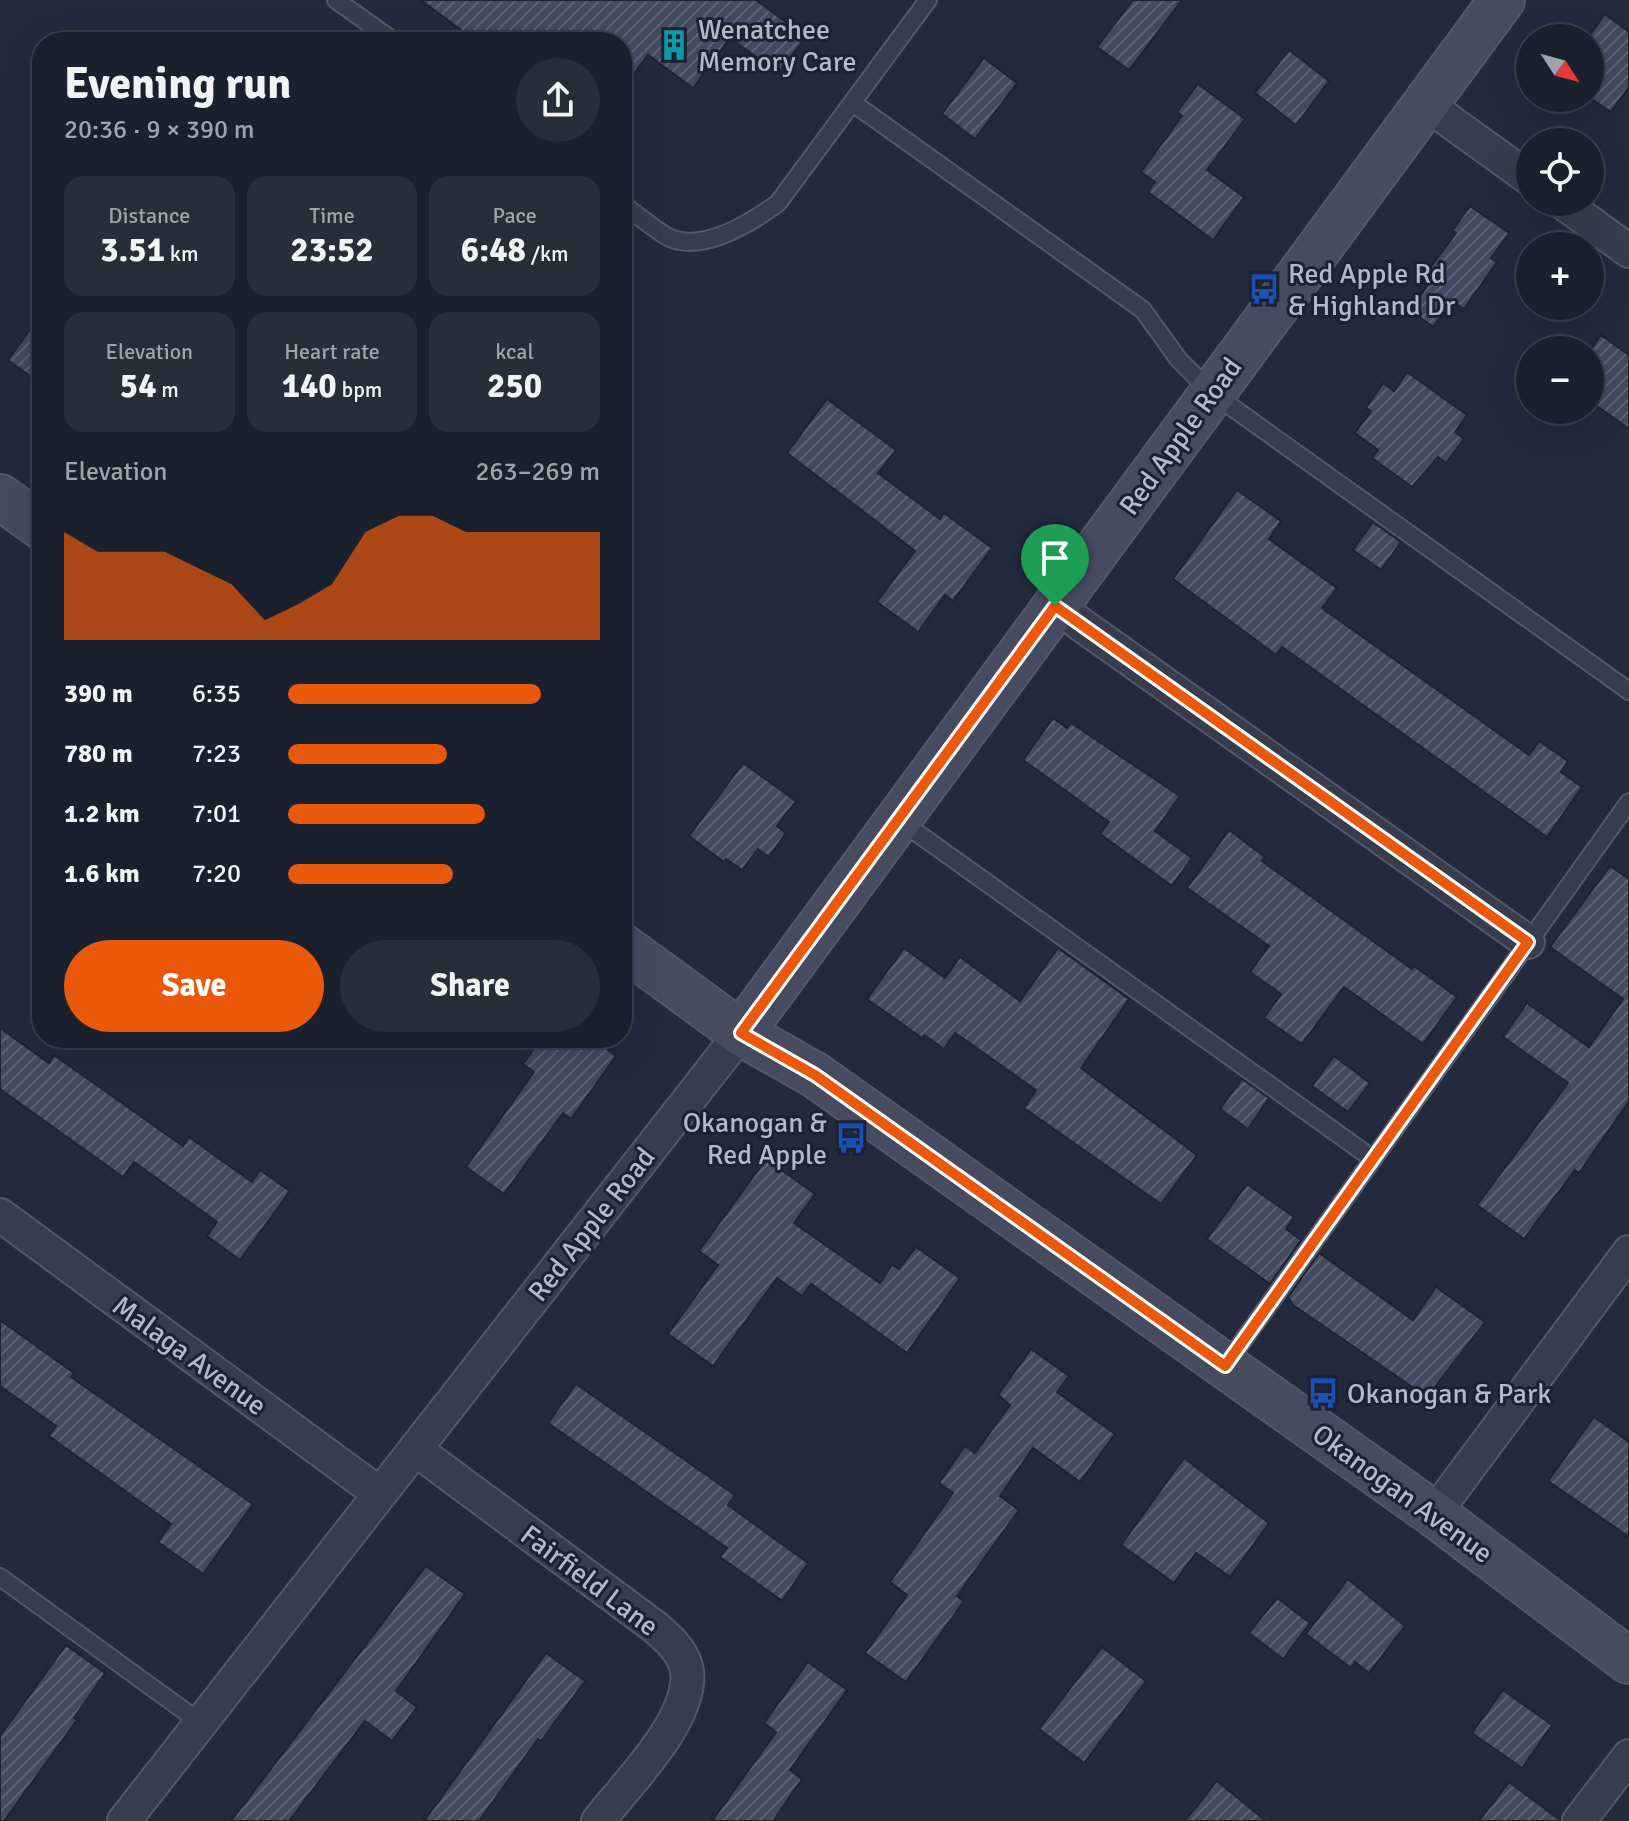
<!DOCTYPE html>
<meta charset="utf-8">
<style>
:root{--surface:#1b202e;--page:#282d3a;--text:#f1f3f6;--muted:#a0a3aa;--line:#393e4a;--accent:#ea580c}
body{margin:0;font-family:Signika,sans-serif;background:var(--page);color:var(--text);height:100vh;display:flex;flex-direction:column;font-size:30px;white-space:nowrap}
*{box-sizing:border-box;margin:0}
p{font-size:26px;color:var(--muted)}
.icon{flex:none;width:44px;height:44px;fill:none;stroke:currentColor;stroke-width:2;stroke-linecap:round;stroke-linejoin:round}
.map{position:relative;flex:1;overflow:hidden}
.side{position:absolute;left:32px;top:32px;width:600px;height:1016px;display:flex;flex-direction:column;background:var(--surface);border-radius:32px;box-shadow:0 8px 32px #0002,0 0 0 2px var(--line)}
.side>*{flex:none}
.needle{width:52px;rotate:126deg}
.controls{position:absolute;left:1516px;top:24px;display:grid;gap:16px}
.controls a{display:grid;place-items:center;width:88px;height:88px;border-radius:50%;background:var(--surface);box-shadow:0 8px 32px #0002,0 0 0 2px var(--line);font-size:40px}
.pin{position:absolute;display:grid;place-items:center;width:68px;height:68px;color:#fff;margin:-82px -34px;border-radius:50% 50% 50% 0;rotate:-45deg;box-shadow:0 0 8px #0007}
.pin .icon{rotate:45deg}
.round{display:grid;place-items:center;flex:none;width:84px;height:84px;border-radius:42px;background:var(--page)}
.summary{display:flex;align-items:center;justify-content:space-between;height:136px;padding:0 32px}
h1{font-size:44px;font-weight:800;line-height:60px}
.stats{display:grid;grid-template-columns:repeat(3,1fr);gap:12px;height:136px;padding:8px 32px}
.stats div{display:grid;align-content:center;border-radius:20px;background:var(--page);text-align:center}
.stats b{font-size:34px;font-weight:800}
.stats small{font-size:22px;font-weight:400}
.stats p{font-size:22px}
.chart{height:224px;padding:16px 32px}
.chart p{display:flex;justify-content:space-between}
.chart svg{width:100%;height:144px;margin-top:8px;fill:var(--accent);opacity:.7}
.cta{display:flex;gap:16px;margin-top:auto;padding:16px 32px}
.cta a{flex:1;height:92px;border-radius:48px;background:var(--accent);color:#fff;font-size:32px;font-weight:800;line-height:92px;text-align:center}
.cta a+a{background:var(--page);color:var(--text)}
ul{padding:0 32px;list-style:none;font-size:26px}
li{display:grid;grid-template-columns:128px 96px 1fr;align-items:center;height:60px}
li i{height:20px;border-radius:10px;background:var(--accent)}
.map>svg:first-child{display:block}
</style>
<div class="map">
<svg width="1629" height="1821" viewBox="0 0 1629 1821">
<defs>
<pattern id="building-hatch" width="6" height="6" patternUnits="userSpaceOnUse" patternTransform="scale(2)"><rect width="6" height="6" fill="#43495f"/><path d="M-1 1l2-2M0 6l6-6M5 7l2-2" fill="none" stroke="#5c6174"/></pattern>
</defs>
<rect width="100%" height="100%" fill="#242a3d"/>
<g fill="url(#building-hatch)" stroke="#1f2434" stroke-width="2">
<path d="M421 0H756L806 37 778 73 730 38 693 88 648 55 622 90V42H477Z"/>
<path d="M1133 0H1182L1129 70 1097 47Z"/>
<path d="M1605 14 1629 32V87L1611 112 1590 98V35Z"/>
<path d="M1289 50 1329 81 1296 125 1255 93Z"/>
<path d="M984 58 1017 83 975 139 942 114Z"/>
<path d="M1198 84 1245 119 1207 170 1244 197 1213 240 1148 192 1155 182 1141 172 1182 116 1177 112Z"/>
<path d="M1470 206 1509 233 1491 258 1497 262 1464 309 1452 301 1433 327 1410 310 1428 285 1421 280 1456 233 1452 231Z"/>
<path d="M42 313V385L8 360Z"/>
<path d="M1601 335 1629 355V429L1590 401V351Z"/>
<path d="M1407 372 1467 415 1455 432 1464 439 1446 463 1438 457 1412 487 1372 458 1378 450 1355 433 1371 411 1366 408 1383 383 1394 391Z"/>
<path d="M827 399 896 450 878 473 940 519 944 513 992 548 953 601 945 595 918 632 877 602 915 551 787 453Z"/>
<path d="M1237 490 1281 521 1269 539 1337 588 1322 608 1529 755 1539 741 1568 761 1561 772 1582 787 1547 837 1282 647 1276 655 1173 579Z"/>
<path d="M1373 522 1401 542 1381 570 1353 550Z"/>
<path d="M1053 718 1067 728 1071 723 1180 796 1155 831 1192 858 1172 886 1100 834 1109 822 1023 760Z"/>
<path d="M743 763 796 801 777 826 786 833 769 857 758 849 742 870 726 859 724 862 689 836Z"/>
<path d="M1229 830 1265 857 1262 861 1412 969 1414 966 1457 997 1423 1044 1344 987 1302 1044 1264 1018 1281 994 1250 972 1269 946 1187 888Z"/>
<path d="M1610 866 1629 879V1101L1579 1173 1575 1170 1524 1239 1477 1205 1568 1083 1503 1037 1527 1003 1589 1047 1623 999 1550 947Z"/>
<path d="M904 948 945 978 960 957 1020 1001 1058 948 1129 999 1081 1068 1197 1155 1161 1204 1024 1108 1036 1090 955 1033 944 1049 924 1035 922 1038 867 999Z"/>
<path d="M0 1028 49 1063 54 1055 183 1146 189 1137 252 1182 260 1170 290 1191 240 1260 207 1236 217 1222 134 1162 123 1177 0 1089Z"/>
<path d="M542 1038H591L616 1056 571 1119 563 1113 504 1194 466 1167 534 1072 523 1064Z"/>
<path d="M1334 1056 1370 1083 1348 1112 1312 1086Z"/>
<path d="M1242 1079 1269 1098 1248 1129 1220 1109Z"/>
<path d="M766 1159 815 1194 794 1223 880 1283 892 1265 899 1269 916 1247 960 1278 907 1353 811 1284 802 1296 777 1278 713 1366 668 1334 718 1265 699 1251Z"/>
<path d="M1247 1184 1294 1217 1286 1229 1301 1240 1270 1284 1207 1239Z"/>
<path d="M1319 1253 1413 1320 1436 1287 1485 1322 1427 1397 1293 1305 1288 1297Z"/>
<path d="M0 1320 74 1373 71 1377 253 1504 203 1574 158 1542 171 1524 49 1436 56 1426 0 1386Z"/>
<path d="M1031 1349 1069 1376 1057 1392 1115 1434 1080 1482 1033 1448 1000 1496 1019 1510 957 1596 964 1601 906 1682 865 1653 907 1595 890 1582 953 1493 939 1483 965 1446 975 1453 1010 1405 998 1395Z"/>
<path d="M576 1384 735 1495 728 1505 808 1563 782 1601 720 1557 727 1548 548 1423Z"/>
<path d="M1594 1417 1629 1442V1537L1548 1481Z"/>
<path d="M1184 1458 1269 1523 1230 1577 1196 1553 1174 1583 1121 1545Z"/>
<path d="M426 1566 465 1594 396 1691 417 1707 392 1741 365 1721 289 1821H231Z"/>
<path d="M1348 1579 1405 1626 1369 1673 1355 1662 1351 1668 1306 1634Z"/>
<path d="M1277 1598 1310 1623 1283 1659 1249 1633Z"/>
<path d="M66 1645 105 1673 74 1718 77 1720 4 1821H0V1736Z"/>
<path d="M1102 1647 1146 1681 1084 1763 1039 1729Z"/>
<path d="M546 1653 585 1681 541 1741 538 1739 479 1821H424Z"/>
<path d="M808 1662 847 1690 790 1770 802 1779 773 1821H712L776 1732 764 1723Z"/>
<path d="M1503 1690 1552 1725 1522 1768 1472 1733Z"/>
<path d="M1217 1781 1266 1821H1185Z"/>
<path d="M1509 1782 1560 1820V1821H1479Z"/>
</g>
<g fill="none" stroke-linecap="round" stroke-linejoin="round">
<defs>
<g id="lane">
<path d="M336 0 395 42"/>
<path d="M853 103 1143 310 1179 360 1212 393 1629 691"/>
<path d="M622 204C637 214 652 228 668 237 702 254 752 222 778 203L928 0"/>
<path d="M899 820 1373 1159"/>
<path d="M1227 1363 1629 802"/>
<path d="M0 1577 201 1723"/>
</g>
<g id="street">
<path d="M1426 104 1530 179"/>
<path d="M1562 202 1629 251"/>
<path d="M1055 606 1528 942"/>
<path d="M0 1215 380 1494"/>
<path d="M415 1449 655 1627C668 1638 684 1652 687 1671 693 1719 627 1784 598 1821"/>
<path d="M1434 1514 1629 1252"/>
<path d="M124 1821 741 1033"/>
<path d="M1579 1821 1629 1756"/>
</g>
<g id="secondary">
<path d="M0 497 42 527"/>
<path d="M622 946 741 1033 815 1075 1434 1514 1629 1661"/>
<path d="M741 1033 1502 0"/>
</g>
</defs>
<use href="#lane" stroke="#535868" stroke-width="20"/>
<use href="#street" stroke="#535868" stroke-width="36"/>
<use href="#secondary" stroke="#535868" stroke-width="48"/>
<use href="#lane" stroke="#383d4d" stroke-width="16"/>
<use href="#street" stroke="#383d4d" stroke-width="32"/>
<use href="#secondary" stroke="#464b60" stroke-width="44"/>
</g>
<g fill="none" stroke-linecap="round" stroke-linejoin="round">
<defs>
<path id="route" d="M1055 606 1528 942 1225 1366 815 1075 741 1033Z"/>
</defs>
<use href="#route" stroke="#fff" stroke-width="16"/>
<use href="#route" stroke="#ea580c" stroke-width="10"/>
</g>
<defs>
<symbol id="building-bare" viewBox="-9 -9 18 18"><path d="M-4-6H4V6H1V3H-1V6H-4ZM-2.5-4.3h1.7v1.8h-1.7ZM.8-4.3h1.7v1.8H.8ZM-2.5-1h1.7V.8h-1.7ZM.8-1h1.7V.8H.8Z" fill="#0f9aa8" stroke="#1d2232" stroke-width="2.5" paint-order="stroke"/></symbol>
<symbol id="bus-bare" viewBox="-9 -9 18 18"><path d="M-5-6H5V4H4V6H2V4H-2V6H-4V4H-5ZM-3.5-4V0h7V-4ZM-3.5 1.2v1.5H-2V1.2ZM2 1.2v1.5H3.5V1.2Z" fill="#1a4fb4" stroke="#1d2232" stroke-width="2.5" paint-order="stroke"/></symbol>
</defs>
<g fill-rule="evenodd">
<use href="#building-bare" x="652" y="23" width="44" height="44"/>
<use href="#bus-bare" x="1242" y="267" width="44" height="44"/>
<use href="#bus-bare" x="829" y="1116" width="44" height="44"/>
<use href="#bus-bare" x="1301" y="1371" width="44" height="44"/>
</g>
<g text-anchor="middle" stroke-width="6" stroke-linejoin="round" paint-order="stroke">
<g font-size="28" fill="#b4b8c8" stroke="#1d2232" text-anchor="start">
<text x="698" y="39">Wenatchee<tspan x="698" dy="32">Memory Care</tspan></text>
<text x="1288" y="283">Red Apple Rd<tspan x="1288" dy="32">&amp; Highland Dr</tspan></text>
<text x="827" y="1132" text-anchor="end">Okanogan &amp;<tspan x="827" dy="32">Red Apple</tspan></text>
<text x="1347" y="1403">Okanogan &amp; Park</text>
</g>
<g font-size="28" fill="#b4b8c8" stroke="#1d2232">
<text transform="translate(1180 436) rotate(-54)" y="10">Red Apple Road</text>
<text transform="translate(591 1224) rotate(-52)" y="10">Red Apple Road</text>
<text transform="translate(190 1355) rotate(36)" y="10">Malaga Avenue</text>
<text transform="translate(1403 1493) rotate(36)" y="10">Okanogan Avenue</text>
<text transform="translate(590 1580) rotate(37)" y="10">Fairfield Lane</text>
</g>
</g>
</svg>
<div class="controls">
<a><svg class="needle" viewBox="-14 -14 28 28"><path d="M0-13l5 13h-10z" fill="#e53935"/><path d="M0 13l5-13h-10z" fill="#a0a3aa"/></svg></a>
<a><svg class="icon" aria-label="locate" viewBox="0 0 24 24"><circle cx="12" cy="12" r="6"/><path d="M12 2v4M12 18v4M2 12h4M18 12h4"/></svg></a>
<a>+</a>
<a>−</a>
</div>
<div class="pin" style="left:1055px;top:606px;background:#1e9e55"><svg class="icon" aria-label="arrive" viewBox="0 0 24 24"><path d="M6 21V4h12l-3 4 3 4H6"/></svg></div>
<section class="side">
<div class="summary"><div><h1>Evening run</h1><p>20:36 · 9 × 390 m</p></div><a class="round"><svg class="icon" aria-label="share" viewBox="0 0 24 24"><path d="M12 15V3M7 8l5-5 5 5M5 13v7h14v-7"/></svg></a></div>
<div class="stats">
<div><p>Distance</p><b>3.51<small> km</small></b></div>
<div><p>Time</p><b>23:52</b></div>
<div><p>Pace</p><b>6:48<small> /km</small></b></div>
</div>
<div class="stats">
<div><p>Elevation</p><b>54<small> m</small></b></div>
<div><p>Heart rate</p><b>140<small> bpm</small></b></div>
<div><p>kcal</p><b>250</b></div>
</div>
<div class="chart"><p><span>Elevation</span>263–269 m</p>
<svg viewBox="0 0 160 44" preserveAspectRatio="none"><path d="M0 44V11L10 17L20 17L30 17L40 22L50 27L60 38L70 33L80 27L90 11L100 6L110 6L120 11L130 11L140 11L150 11L160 11V44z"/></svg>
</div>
<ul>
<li><b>390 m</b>6:35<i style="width:81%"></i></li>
<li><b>780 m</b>7:23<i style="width:51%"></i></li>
<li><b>1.2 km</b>7:01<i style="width:63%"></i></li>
<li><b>1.6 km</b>7:20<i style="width:53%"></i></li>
</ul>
<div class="cta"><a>Save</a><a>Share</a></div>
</section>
</div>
